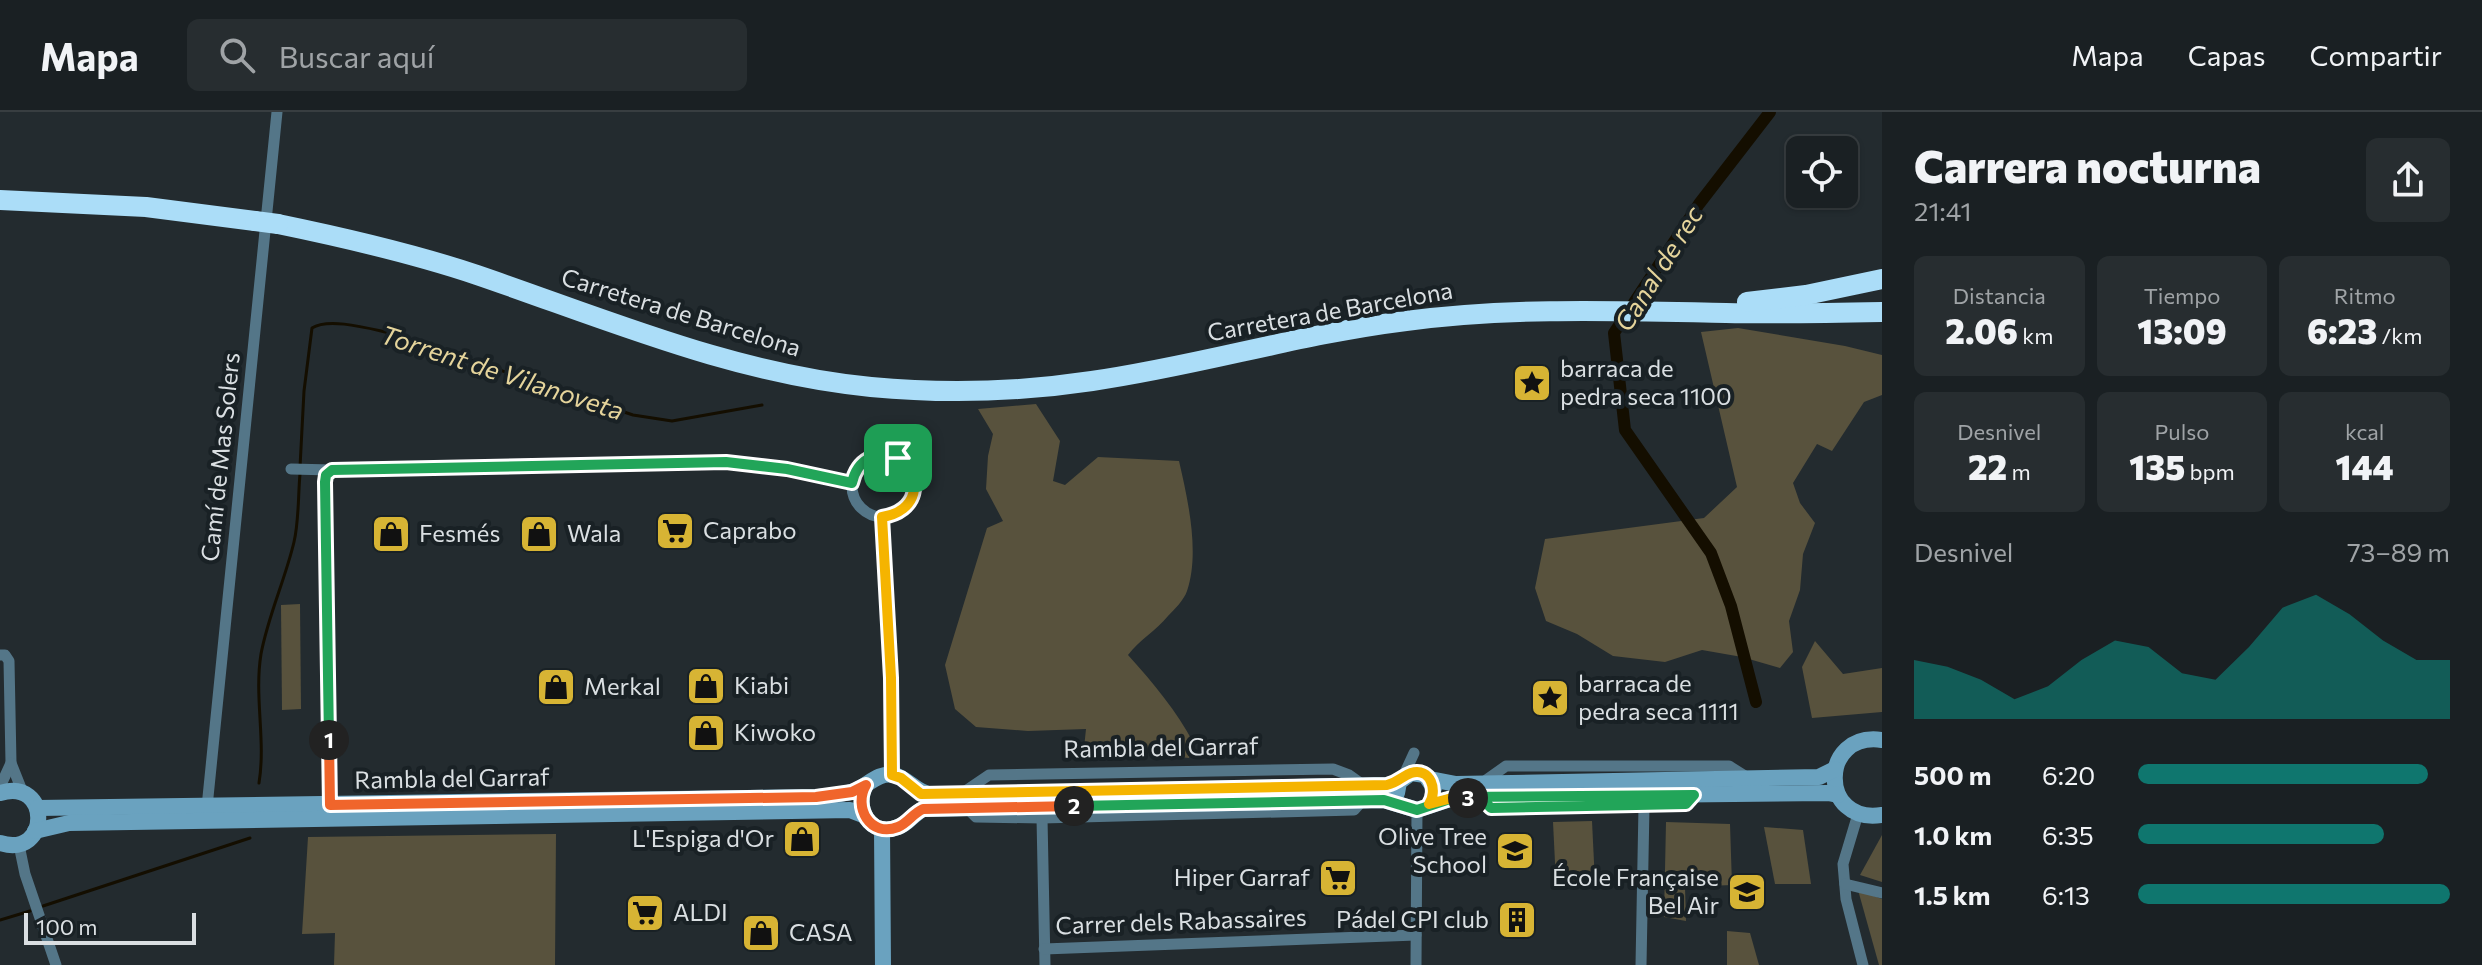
<!DOCTYPE html>
<html lang="es">
<meta charset="utf-8">
<style>
:root{--surface:#1a2023;--page:#272d30;--text:#f1f3f6;--muted:#9fa3a6;--line:#383e41;--accent:#0f766e}
body{margin:0;font-family:Commissioner,sans-serif;background:var(--page);color:var(--text);height:100vh;display:flex;flex-direction:column;font-size:30px;white-space:nowrap}
*{box-sizing:border-box;margin:0}
p{font-size:26px;color:var(--muted)}
.icon{flex:none;width:44px;height:44px;fill:none;stroke:currentColor;stroke-width:2;stroke-linecap:round;stroke-linejoin:round}
.map{position:relative;flex:1;overflow:hidden}
.side{display:flex;flex-direction:column;background:var(--surface);width:600px}
.side>*{flex:none}
.buttons{position:absolute;left:1786px;top:24px;display:grid;gap:16px}
.buttons a{display:grid;place-items:center;width:72px;height:72px;border-radius:12px;background:var(--surface);box-shadow:0 2px 6px #0004,0 0 0 2px var(--line);font-size:40px}
.scale{position:absolute;left:24px;bottom:20px;width:172px;box-sizing:border-box;padding-left:8px;border:4px solid #dadfe2;border-top:0;font-size:22px;line-height:28px;white-space:nowrap;color:#dadfe2;-webkit-text-stroke:6px #192125;paint-order:stroke}
.pin{position:absolute;display:grid;place-items:center;width:68px;height:68px;color:#fff;margin:-34px;border-radius:16px;box-shadow:0 4px 12px #0006}
.km{position:absolute;width:40px;height:40px;margin:-20px;border-radius:50%;background:#222;color:#fff;font-size:22px;line-height:40px;text-align:center}
.round{display:grid;place-items:center;flex:none;width:84px;height:84px;border-radius:12px;background:var(--page)}
.head{display:flex;align-items:center;justify-content:space-between;height:136px;padding:0 32px}
h1{font-size:44px;font-weight:800;line-height:60px}
.metrics{display:grid;grid-template-columns:repeat(3,1fr);gap:12px;height:136px;padding:8px 32px}
.metrics div{display:grid;align-content:center;border-radius:12px;background:var(--page);text-align:center}
.metrics b{font-size:34px;font-weight:800}
.metrics small{font-size:22px;font-weight:400}
.metrics p{font-size:22px}
.chart{height:224px;padding:16px 32px}
.chart p{display:flex;justify-content:space-between}
.chart svg{width:100%;height:144px;margin-top:8px;fill:var(--accent);opacity:.7}
ul{padding:0 32px;list-style:none;font-size:26px}
li{display:grid;grid-template-columns:128px 96px 1fr;align-items:center;height:60px}
li i{height:20px;border-radius:10px;background:var(--accent)}
header{display:flex;align-items:center;gap:48px;box-sizing:border-box;height:112px;padding:0 40px;background:var(--surface);border-bottom:2px solid var(--line)}
header strong{font-size:38px}
nav{display:flex;gap:44px;margin-inline-start:auto;font-size:28px}
.search{width:560px;height:72px;background:var(--page);display:flex;align-items:center;gap:20px;box-sizing:border-box;padding:0 28px;border-radius:12px;color:var(--muted);font-size:30px}
main{display:flex;flex:1;min-height:0}
.map>svg:first-child{display:block}
</style>
<header>
<strong>Mapa</strong>
<div class="search"><svg class="icon" aria-label="search" viewBox="0 0 24 24"><circle cx="10" cy="10" r="6"/><path d="M15 15l6 6"/></svg>Buscar aquí</div>
<nav><a>Mapa</a><a>Capas</a><a>Compartir</a></nav>
</header>
<main>
<div class="map">
<svg width="1882" height="853" viewBox="0 0 1882 853">
<rect width="100%" height="100%" fill="#232b2f"/>
<g fill="#58523d">
<path d="M1738 216 1845 234 1882 243V283L1864 290 1832 339 1817 332 1793 371 1800 391 1815 411 1803 442 1800 478 1789 509 1793 540 1780 556 1742 545 1702 538 1665 550 1613 544 1577 522 1546 509 1535 476 1545 427 1704 406 1737 375 1701 220Z"/>
<path d="M1036 292 1060 329 1053 369 1065 373 1098 345 1179 349C1188 388 1200 441 1187 479 1184 488 1174 498 1168 504 1156 519 1139 528 1128 543 1154 572 1176 598 1194 632L1189 646 1084 636 1086 617 1028 619 976 615 955 597 945 553 987 416 1003 409 986 377 988 344 993 322 978 297Z"/>
<path d="M300 492 301 597 282 598 281 493Z"/>
<path d="M1815 529 1843 562 1882 556V600L1812 606 1802 555Z"/>
<path d="M1592 709 1595 771H1556L1553 710Z"/>
<path d="M1666 710 1730 712 1732 773 1685 775 1686 809 1664 805Z"/>
<path d="M1764 715 1803 718 1811 772H1775Z"/>
<path d="M556 722 555 853H334L335 821 302 822 308 725Z"/>
<path d="M1882 723V770L1860 763Z"/>
<path d="M1858 778 1882 787V853H1879Z"/>
<path d="M1727 819 1750 821 1759 853H1727Z"/>
</g>
<g fill="none" stroke-linecap="round" stroke-linejoin="round">
<g stroke="#140e00" stroke-width="3">
<path d="M300 355 304 279 312 216C329 205 371 217 390 221L633 303 672 309 762 293"/>
<path d="M259 671C266 628 254 585 261 542 268 504 285 468 294 430 299 409 298 384 300 362"/>
<path d="M43 794 250 726"/>
<path d="M0 808 30 799"/>
</g>
<path stroke="#140e00" stroke-width="12" d="M1756 590 1731 494 1711 441 1625 318 1614 221 1699 92 1770 0"/>
<g stroke="#547688" stroke-width="11">
<circle cx="883" cy="374" r="31"/>
<path d="M291 357 332 358 726 350 787 357 852 371"/>
<path d="M882 405 891 566 892 663"/>
<path d="M0 543H5L9 549 11 651 23 681"/>
<path d="M1403 665 1414 641"/>
<path d="M1482 671 1506 654H1729L1748 666"/>
<path d="M0 675 11 651"/>
<path d="M961 682 989 663 1333 657 1349 663 1363 673"/>
<path d="M1481 686 1491 696 1686 692 1694 683"/>
<path d="M330 693 325 370 326 363 332 358"/>
<path d="M207 695 277 0"/>
<path d="M967 696 976 705 1042 706 1354 698 1363 688"/>
<path d="M1858 702 1843 752 1846 787 1863 853"/>
<path d="M1042 706 1045 853"/>
<path d="M19 733 25 762 56 853"/>
<path d="M1845 772 1882 781"/>
<path d="M1044 837 1416 823"/>
<path d="M1416 853 1417 698"/>
<path d="M1641 853 1644 694"/>
</g>
<g stroke="#6aa2bf" stroke-width="16">
<path d="M1882 628C1819 619 1819 713 1882 703"/>
<path d="M1430 667 1456 672 1819 665 1835 657"/>
<path d="M866 673C853 695 870 726 898 715 908 712 913 702 923 697L1384 688 1417 698 1456 685 1828 681 1838 683"/>
<path d="M0 681C51 665 51 747 0 731"/>
<path d="M1397 681 1399 670 1411 661 1425 663 1434 676"/>
<path d="M37 696 816 685C828 684 842 683 854 679 868 674 877 660 894 663 909 667 916 681 932 683L1387 673 1399 670"/>
<path d="M882 717 883 853"/>
<path d="M35 719 69 711 850 698 863 703"/>
</g>
<g stroke="#abddf8" stroke-width="20">
<path d="M0 88 146 95 255 109"/>
<path d="M278 112C346 126 412 141 477 163 606 207 734 262 871 275 945 282 1019 280 1092 269 1198 254 1300 222 1406 209 1513 195 1619 199 1726 201 1778 202 1830 201 1882 200"/>
<path d="M1747 190 1806 183 1882 167"/>
</g>
<path stroke="#abddf8" stroke-width="20" d="M255 109 278 112"/>
</g>
<g fill="none" stroke-linecap="round" stroke-linejoin="round">
<defs>
<path id="split-1" d="M329 628 325 370 326 363 332 358 726 350 787 357 852 371C857 348 875 338 898 346"/>
<path id="split-2" d="M329 628 330 693 816 685 852 680 866 673C853 695 870 726 898 715 908 711 912 702 923 697L1074 694"/>
<path id="split-3" d="M1074 694 1384 688 1417 698 1456 685 1694 683 1686 692 1491 696 1481 686H1468"/>
<path id="split-4" d="M898 346C925 367 917 400 882 405L891 566 892 663 901 666 921 682 1387 673C1399 670 1402 664 1411 661 1431 655 1438 679 1429 692L1456 685 1468 686"/>
</defs>
<use href="#split-1" stroke="#fff" stroke-width="16"/>
<use href="#split-2" stroke="#fff" stroke-width="16"/>
<use href="#split-3" stroke="#fff" stroke-width="16"/>
<use href="#split-4" stroke="#fff" stroke-width="16"/>
<use href="#split-1" stroke="#22a559" stroke-width="10"/>
<use href="#split-2" stroke="#f0652b" stroke-width="10"/>
<use href="#split-3" stroke="#22a559" stroke-width="10"/>
<use href="#split-4" stroke="#f5b400" stroke-width="10"/>
</g>
<defs>
<symbol id="sight-square" viewBox="-11 -11 22 22"><rect x="-9" y="-9" width="18" height="18" rx="4" fill="#d7b434" stroke="#192125"/><path d="M0-6L1.8-2.2L6-1.7L2.9 1.2L3.7 5.4L0 3.3L-3.7 5.4L-2.9 1.2L-6-1.7L-1.8-2.2Z" fill="#111"/></symbol>
<symbol id="supermarket-square" viewBox="-11 -11 22 22"><rect x="-9" y="-9" width="18" height="18" rx="4" fill="#d7b434" stroke="#192125"/><path d="M-6-5.5h2.5l.6 2H6L4.5 2H-2.5L-4.4-4H-6ZM-1.5 3.2a1.3 1.3 0 1 0 .1 0ZM3 3.2a1.3 1.3 0 1 0 .1 0Z" fill="#111"/></symbol>
<symbol id="shop-square" viewBox="-11 -11 22 22"><rect x="-9" y="-9" width="18" height="18" rx="4" fill="#d7b434" stroke="#192125"/><path d="M-5-2.5h2.3a2.7 3.5 0 0 1 5.4 0H5L5.5 6h-11ZM-1.5-2.5h3a1.5 2.3 0 0 0-3 0Z" fill="#111"/></symbol>
<symbol id="school-square" viewBox="-11 -11 22 22"><rect x="-9" y="-9" width="18" height="18" rx="4" fill="#d7b434" stroke="#192125"/><path d="M0-5L7-2L0 1L-7-2ZM-4 1L0 2.5L4 1V4Q0 6-4 4Z" fill="#111"/></symbol>
<symbol id="building-square" viewBox="-11 -11 22 22"><rect x="-9" y="-9" width="18" height="18" rx="4" fill="#d7b434" stroke="#192125"/><path d="M-4-6H4V6H1V3H-1V6H-4ZM-2.5-4.3h1.7v1.8h-1.7ZM.8-4.3h1.7v1.8H.8ZM-2.5-1h1.7V.8h-1.7ZM.8-1h1.7V.8H.8Z" fill="#111"/></symbol>
</defs>
<g fill-rule="evenodd">
<use href="#sight-square" x="1510" y="249" width="44" height="44"/>
<use href="#supermarket-square" x="653" y="397" width="44" height="44"/>
<use href="#shop-square" x="369" y="400" width="44" height="44"/>
<use href="#shop-square" x="517" y="400" width="44" height="44"/>
<use href="#shop-square" x="684" y="552" width="44" height="44"/>
<use href="#shop-square" x="534" y="553" width="44" height="44"/>
<use href="#sight-square" x="1528" y="564" width="44" height="44"/>
<use href="#shop-square" x="684" y="599" width="44" height="44"/>
<use href="#shop-square" x="780" y="705" width="44" height="44"/>
<use href="#school-square" x="1493" y="717" width="44" height="44"/>
<use href="#supermarket-square" x="1316" y="744" width="44" height="44"/>
<use href="#school-square" x="1725" y="758" width="44" height="44"/>
<use href="#supermarket-square" x="623" y="779" width="44" height="44"/>
<use href="#building-square" x="1495" y="786" width="44" height="44"/>
<use href="#shop-square" x="739" y="799" width="44" height="44"/>
</g>
<g text-anchor="middle" stroke-width="8" stroke-linejoin="round" paint-order="stroke">
<g font-size="24" fill="#dadfe2" stroke="#192125">
<text transform="translate(1330 200) rotate(-10)" y="8">Carretera de Barcelona</text>
<text transform="translate(681 201) rotate(17)" y="8">Carretera de Barcelona</text>
<text transform="translate(221 345) rotate(-84)" y="8">Camí de Mas Solers</text>
<text transform="translate(1161 636) rotate(-1)" y="8">Rambla del Garraf</text>
<text transform="translate(452 667) rotate(-1)" y="8">Rambla del Garraf</text>
<text transform="translate(1181 810) rotate(-2)" y="8">Carrer dels Rabassaires</text>
</g>
<g font-size="24" fill="#dadfe2" stroke="#192125" text-anchor="start">
<text x="1560" y="265">barraca de<tspan x="1560" dy="28">pedra seca 1100</tspan></text>
<text x="703" y="427">Caprabo</text>
<text x="419" y="430">Fesmés</text>
<text x="567" y="430">Wala</text>
<text x="1578" y="580">barraca de<tspan x="1578" dy="28">pedra seca 1111</tspan></text>
<text x="734" y="582">Kiabi</text>
<text x="584" y="583">Merkal</text>
<text x="734" y="629">Kiwoko</text>
<text x="1487" y="733" text-anchor="end">Olive Tree<tspan x="1487" dy="28">School</tspan></text>
<text x="774" y="735" text-anchor="end">L'Espiga d'Or</text>
<text x="1310" y="774" text-anchor="end">Hiper Garraf</text>
<text x="1719" y="774" text-anchor="end">École Française<tspan x="1719" dy="28">Bel Air</tspan></text>
<text x="673" y="809">ALDI</text>
<text x="1489" y="816" text-anchor="end">Pádel CPI club</text>
<text x="789" y="829">CASA</text>
</g>
<g font-size="26" font-style="italic" fill="#e5d49b" stroke="#192125">
<text transform="translate(1659 157) rotate(-58)" y="9">Canal de rec</text>
<text transform="translate(502 261) rotate(18)" y="9">Torrent de Vilanoveta</text>
</g>
</g>
</svg>
<div class="buttons">
<a><svg class="icon" aria-label="locate" viewBox="0 0 24 24"><circle cx="12" cy="12" r="6"/><path d="M12 2v4M12 18v4M2 12h4M18 12h4"/></svg></a>
</div>
<div class="scale">100 m</div>
<div class="pin" style="left:898px;top:346px;background:#1e9e55"><svg class="icon" aria-label="arrive" viewBox="0 0 24 24"><path d="M6 21V4h12l-3 4 3 4H6"/></svg></div>
<b class="km" style="left:329px;top:628px">1</b>
<b class="km" style="left:1074px;top:694px">2</b>
<b class="km" style="left:1468px;top:686px">3</b>
</div>
<section class="side">
<div class="head"><div><h1>Carrera nocturna</h1><p>21:41</p></div><a class="round"><svg class="icon" aria-label="share" viewBox="0 0 24 24"><path d="M12 15V3M7 8l5-5 5 5M5 13v7h14v-7"/></svg></a></div>
<div class="metrics">
<div><p>Distancia</p><b>2.06<small> km</small></b></div>
<div><p>Tiempo</p><b>13:09</b></div>
<div><p>Ritmo</p><b>6:23<small> /km</small></b></div>
</div>
<div class="metrics">
<div><p>Desnivel</p><b>22<small> m</small></b></div>
<div><p>Pulso</p><b>135<small> bpm</small></b></div>
<div><p>kcal</p><b>144</b></div>
</div>
<div class="chart"><p><span>Desnivel</span>73–89 m</p>
<svg viewBox="0 0 160 44" preserveAspectRatio="none"><path d="M0 44V26L10 28L20 32L30 38L40 34L50 26L60 20L70 22L80 30L90 32L100 22L110 10L120 6L130 12L140 20L150 26L160 26V44z"/></svg>
</div>
<ul>
<li><b>500 m</b>6:20<i style="width:93%"></i></li>
<li><b>1.0 km</b>6:35<i style="width:79%"></i></li>
<li><b>1.5 km</b>6:13<i style="width:100%"></i></li>
</ul>
</section>
</main>
